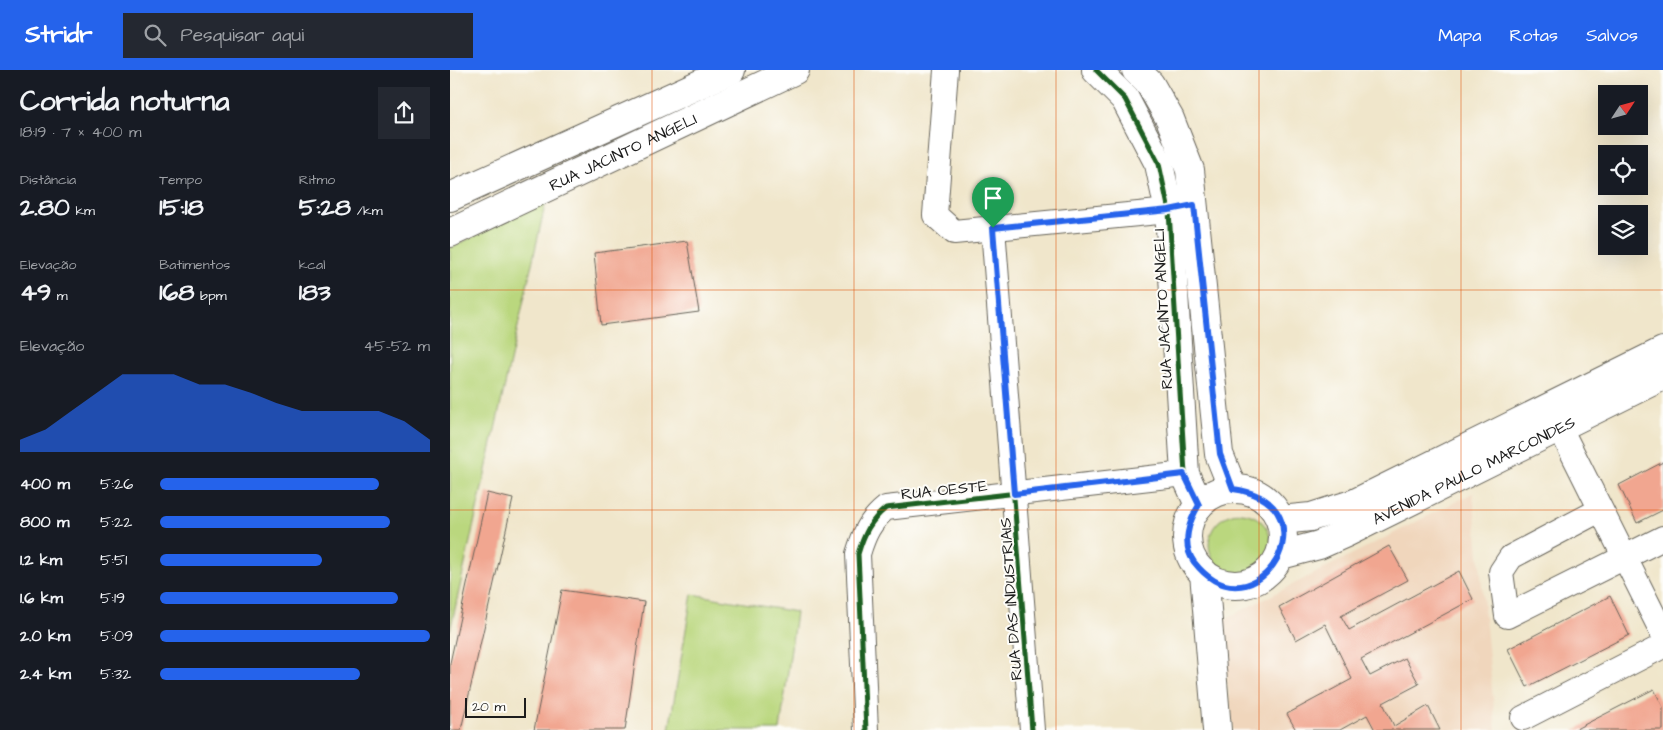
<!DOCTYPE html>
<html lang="pt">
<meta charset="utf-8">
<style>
:root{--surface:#171b24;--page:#242831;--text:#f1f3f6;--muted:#9ea1a6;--accent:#2563eb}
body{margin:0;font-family:"Architects Daughter",sans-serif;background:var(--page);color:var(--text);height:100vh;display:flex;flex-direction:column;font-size:19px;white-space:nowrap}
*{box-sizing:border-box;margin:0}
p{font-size:16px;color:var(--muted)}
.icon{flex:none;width:28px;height:28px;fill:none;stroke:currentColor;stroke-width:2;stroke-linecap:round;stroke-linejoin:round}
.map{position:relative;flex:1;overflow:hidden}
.details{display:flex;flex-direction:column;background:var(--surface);width:450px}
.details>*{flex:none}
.needle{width:32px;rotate:54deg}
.tools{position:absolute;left:1148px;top:15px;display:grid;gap:10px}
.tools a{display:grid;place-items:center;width:50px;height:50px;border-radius:0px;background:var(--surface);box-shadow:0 5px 20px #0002;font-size:25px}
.scale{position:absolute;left:15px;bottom:12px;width:61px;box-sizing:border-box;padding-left:5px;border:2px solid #1c1c1c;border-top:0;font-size:14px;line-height:18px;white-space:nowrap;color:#1c1c1c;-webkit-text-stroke:4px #fdfcf7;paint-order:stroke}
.pin{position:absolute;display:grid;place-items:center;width:42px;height:42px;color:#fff;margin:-51px -21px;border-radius:50% 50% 50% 0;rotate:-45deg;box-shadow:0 0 5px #0007}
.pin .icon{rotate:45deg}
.round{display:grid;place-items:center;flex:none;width:52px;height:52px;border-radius:0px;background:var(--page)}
.summary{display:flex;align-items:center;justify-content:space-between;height:85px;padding:0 20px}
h1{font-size:28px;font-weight:700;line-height:38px}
.stats{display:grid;grid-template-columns:repeat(3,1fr);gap:8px;height:85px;padding:5px 20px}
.stats div{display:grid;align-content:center}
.stats b{font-size:25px;font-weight:700}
.stats small{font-size:14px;font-weight:400}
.stats p{font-size:14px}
.chart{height:140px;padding:10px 20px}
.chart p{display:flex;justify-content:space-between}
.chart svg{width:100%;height:90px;margin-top:5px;fill:var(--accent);opacity:.7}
ul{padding:0 20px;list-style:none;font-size:16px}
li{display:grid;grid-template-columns:80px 60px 1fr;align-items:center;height:38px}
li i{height:12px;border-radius:6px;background:var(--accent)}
header{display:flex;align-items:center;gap:30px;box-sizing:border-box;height:70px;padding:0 25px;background:var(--accent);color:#fff}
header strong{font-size:24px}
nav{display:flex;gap:28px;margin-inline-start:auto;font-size:18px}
.search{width:350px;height:45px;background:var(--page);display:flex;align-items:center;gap:12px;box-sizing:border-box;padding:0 18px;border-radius:0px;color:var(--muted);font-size:19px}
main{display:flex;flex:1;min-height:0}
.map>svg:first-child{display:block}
</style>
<header>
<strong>Stridr</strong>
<div class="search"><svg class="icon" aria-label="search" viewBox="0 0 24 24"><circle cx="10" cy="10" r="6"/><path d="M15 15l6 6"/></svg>Pesquisar aqui</div>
<nav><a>Mapa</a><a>Rotas</a><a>Salvos</a></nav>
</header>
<main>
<section class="details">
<div class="summary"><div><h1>Corrida noturna</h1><p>18:19 · 7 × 400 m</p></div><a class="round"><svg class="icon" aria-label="share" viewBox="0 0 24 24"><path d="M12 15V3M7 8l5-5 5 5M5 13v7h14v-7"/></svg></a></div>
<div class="stats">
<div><p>Distância</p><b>2.80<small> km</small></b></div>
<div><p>Tempo</p><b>15:18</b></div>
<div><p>Ritmo</p><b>5:28<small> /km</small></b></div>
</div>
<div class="stats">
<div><p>Elevação</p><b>49<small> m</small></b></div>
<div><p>Batimentos</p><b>168<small> bpm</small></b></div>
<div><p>kcal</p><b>183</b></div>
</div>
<div class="chart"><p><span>Elevação</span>45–52 m</p>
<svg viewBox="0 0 160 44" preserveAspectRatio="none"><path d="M0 44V38L10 33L20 24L30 15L40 6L50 6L60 6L70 11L80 11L90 15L100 20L110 24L120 24L130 24L140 24L150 29L160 38V44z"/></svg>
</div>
<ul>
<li><b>400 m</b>5:26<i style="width:81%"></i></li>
<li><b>800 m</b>5:22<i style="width:85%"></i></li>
<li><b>1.2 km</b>5:51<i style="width:60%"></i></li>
<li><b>1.6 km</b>5:19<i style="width:88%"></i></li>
<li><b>2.0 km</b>5:09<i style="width:100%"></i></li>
<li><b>2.4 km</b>5:32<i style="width:74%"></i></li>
</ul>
</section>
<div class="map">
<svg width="1213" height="660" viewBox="0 0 1213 660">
<rect width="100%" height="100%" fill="#fdfcf7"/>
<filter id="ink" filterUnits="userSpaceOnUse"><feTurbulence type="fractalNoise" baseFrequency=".02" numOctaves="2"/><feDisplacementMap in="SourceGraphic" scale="10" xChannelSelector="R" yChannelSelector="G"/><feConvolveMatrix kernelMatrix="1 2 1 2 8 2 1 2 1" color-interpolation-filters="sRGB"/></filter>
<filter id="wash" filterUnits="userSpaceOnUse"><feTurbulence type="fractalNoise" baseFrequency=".0096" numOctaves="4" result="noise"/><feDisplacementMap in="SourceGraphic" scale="20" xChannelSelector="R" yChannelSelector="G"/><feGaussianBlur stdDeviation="1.12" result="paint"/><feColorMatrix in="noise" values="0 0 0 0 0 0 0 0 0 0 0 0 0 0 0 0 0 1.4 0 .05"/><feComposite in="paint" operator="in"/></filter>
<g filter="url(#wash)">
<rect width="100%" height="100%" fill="#f0e6cb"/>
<path fill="#f0d6bc" d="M1023 423 1046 660H783L771 551Z"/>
<g fill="#bad77e" stroke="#6b7a4d">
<path d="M96 131 0 561V178Z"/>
<circle cx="790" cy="474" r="31"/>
<path d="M242 524 346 542 330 660H219Z"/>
</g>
<g id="blocks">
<g fill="#f1a690">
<path d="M237 171 249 242 151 255 144 183Z"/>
<path d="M1213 392V440L1187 453 1169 415Z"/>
<path d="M37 423 63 429 11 660H0V593Z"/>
<path d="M939 476 958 510 891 546 899 560 1009 501 1023 529 911 589 920 606 955 588 969 614 933 633 944 656 978 636 990 660H925L917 645 890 660H846L837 644 902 609 875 554 846 570 829 537Z"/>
<path d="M112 520 194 532 175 660H84Z"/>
<path d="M1160 526 1179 565 1077 617 1058 579Z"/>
<path d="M1204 619 1213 637V660H1124Z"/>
</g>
</g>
</g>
<g filter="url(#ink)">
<use href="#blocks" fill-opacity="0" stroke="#666359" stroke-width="1"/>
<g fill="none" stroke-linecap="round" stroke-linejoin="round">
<defs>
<g id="minor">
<path d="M496 0 485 145 504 162 719 141 738 137"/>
<path d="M543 158 582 660"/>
<path d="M1110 358 1213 564"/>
<path d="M1150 440 1061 487 1051 502 1057 546 1213 468"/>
<path d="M1073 648 1213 576"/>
<path d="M416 660 408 484C414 464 420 451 436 438L735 404"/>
</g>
<g id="tertiary">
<path d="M646 0 675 29 709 94 719 141 735 404 749 435"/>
<path d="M686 0 700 14 720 49 740 100 769 384 783 419"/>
<path d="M0 127 281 0"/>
<path id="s1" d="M0 163 345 0"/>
<circle cx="785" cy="467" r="48"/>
<path d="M830 450 861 447 905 433 1213 281"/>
<path id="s2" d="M831 485 869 475 896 463 1213 306"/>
<path d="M754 503 767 660"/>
</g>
</defs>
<use href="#minor" stroke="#666359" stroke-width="26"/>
<use href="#tertiary" stroke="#666359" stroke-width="30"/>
<use href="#minor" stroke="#fff" stroke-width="24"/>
<use href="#tertiary" stroke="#fff" stroke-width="28"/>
<defs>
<g id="cycleway">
<path d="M646 0 675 29 709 94 719 141 735 404 749 435"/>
<path d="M543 158 582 660"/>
<path d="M416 660 408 484C414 464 420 451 436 438L735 404"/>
</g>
</defs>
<use href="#cycleway" stroke="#fdfcf7" stroke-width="8"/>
<use href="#cycleway" stroke="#1b5e20" stroke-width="5"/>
</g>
</g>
<g fill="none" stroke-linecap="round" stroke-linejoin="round" filter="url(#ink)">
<defs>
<path id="route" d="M744 135 770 384 783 419C888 433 806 571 744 492 731 474 739 451 749 435L734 404 564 424 543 158 719 140Z"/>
</defs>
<use href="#route" stroke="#fff" stroke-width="10"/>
<use href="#route" stroke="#2563eb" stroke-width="6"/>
</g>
<path fill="none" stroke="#de560d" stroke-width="1" stroke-opacity="0.55" d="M202 0V660M404 0V660M606 0V660M809 0V660M1011 0V660M0 220H1213M0 440H1213"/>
<g text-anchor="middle" stroke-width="4" stroke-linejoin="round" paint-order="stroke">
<g font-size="16" fill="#1c1c1c" stroke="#fdfcf7">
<text dy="6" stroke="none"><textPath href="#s1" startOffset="191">RUA JACINTO ANGELI</textPath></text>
<text transform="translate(712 239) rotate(-93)" y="6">RUA JACINTO ANGELI</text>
<text dy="6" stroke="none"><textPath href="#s2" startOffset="211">AVENIDA PAULO MARCONDES</textPath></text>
<text transform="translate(494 419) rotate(-6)" y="6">RUA OESTE</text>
<text transform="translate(560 529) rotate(-94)" y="6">RUA DAS INDUSTRIAIS</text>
</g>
</g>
</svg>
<div class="tools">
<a><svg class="needle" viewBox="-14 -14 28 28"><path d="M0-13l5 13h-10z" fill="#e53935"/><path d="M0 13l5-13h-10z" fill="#9ea1a6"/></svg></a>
<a><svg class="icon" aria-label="locate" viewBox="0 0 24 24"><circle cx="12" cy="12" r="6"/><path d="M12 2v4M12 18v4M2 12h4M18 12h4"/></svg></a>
<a><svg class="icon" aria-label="layers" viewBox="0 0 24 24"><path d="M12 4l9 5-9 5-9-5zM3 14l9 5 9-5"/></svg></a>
</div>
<div class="scale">20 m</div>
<div class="pin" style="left:543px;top:158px;background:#1e9e55"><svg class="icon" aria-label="arrive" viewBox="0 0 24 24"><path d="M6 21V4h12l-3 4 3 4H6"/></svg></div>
</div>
</main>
